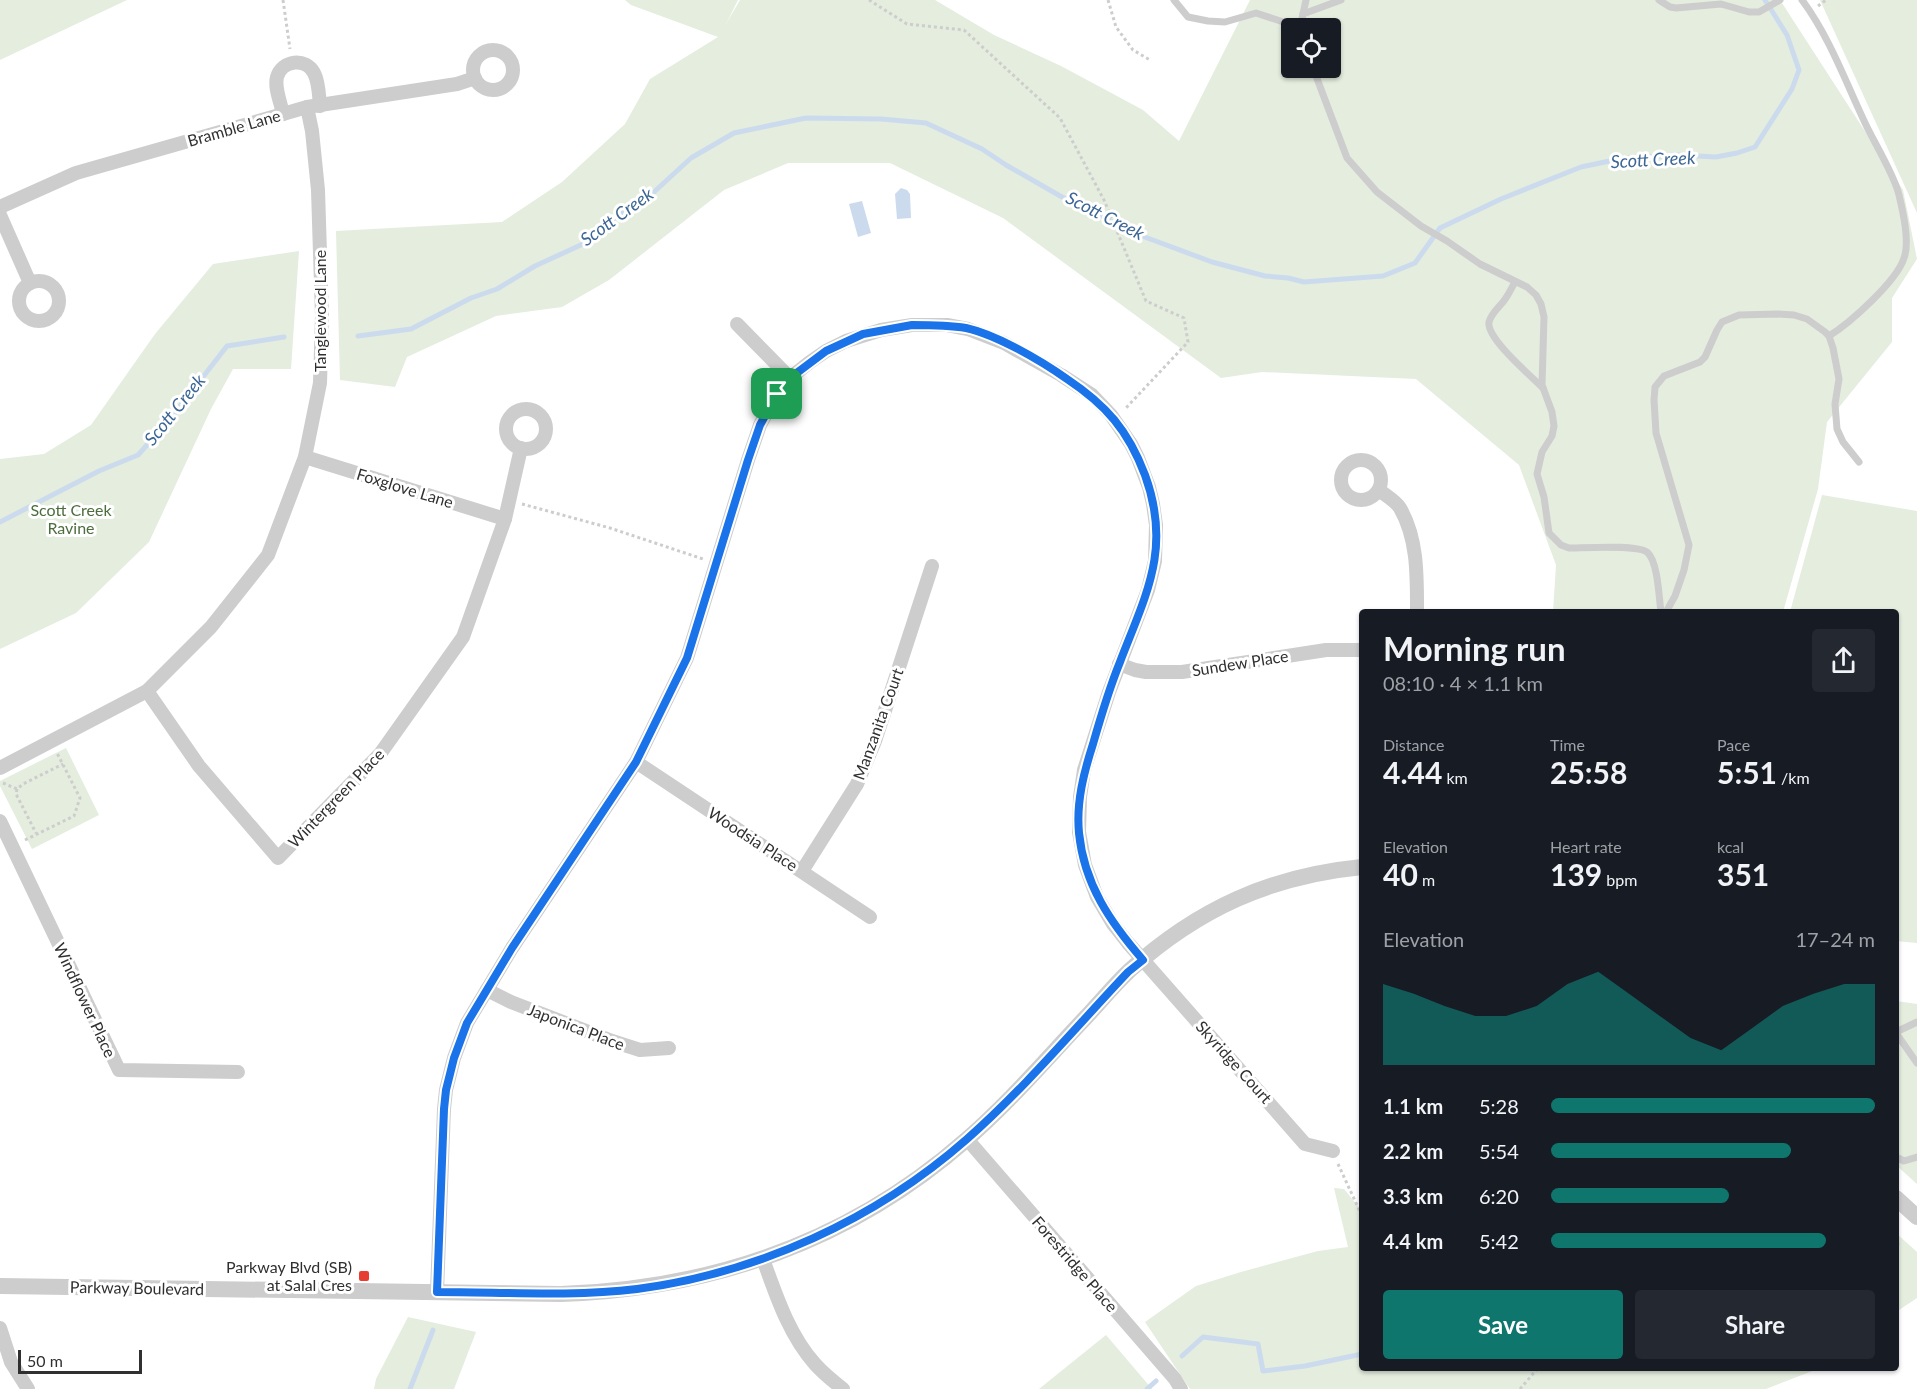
<!DOCTYPE html>
<meta charset="utf-8">
<style>
:root{--surface:#171b24;--page:#242831;--text:#f1f3f6;--muted:#9ea1a6;--accent:#0f766e}
body{margin:0;font-family:Lato,sans-serif;background:var(--page);color:var(--text);height:100vh;display:flex;flex-direction:column;font-size:22px;white-space:nowrap}
*{box-sizing:border-box;margin:0}
p{font-size:20px;color:var(--muted)}
.icon{flex:none;width:33px;height:33px;fill:none;stroke:currentColor;stroke-width:2;stroke-linecap:round;stroke-linejoin:round}
.map{position:relative;flex:1;overflow:hidden}
.drawer{position:absolute;left:1359px;top:609px;width:540px;height:762px;display:flex;flex-direction:column;background:var(--surface);border-radius:6px;box-shadow:0 2px 4px #0004}
.drawer>*{flex:none}
.controls{position:absolute;left:1281px;top:18px;display:grid;gap:12px}
.controls a{display:grid;place-items:center;width:60px;height:60px;border-radius:6px;background:var(--surface);box-shadow:0 2px 4px #0004;font-size:30px}
.scale{position:absolute;left:18px;bottom:15px;width:124px;box-sizing:border-box;padding-left:6px;border:3px solid #303030;border-top:0;font-size:16px;line-height:21px;white-space:nowrap;color:#303030;-webkit-text-stroke:4px #fff;paint-order:stroke}
.pin{position:absolute;display:grid;place-items:center;width:51px;height:51px;color:#fff;margin:-26px;border-radius:12px;box-shadow:0 3px 9px #0006}
.round{display:grid;place-items:center;flex:none;width:63px;height:63px;border-radius:6px;background:var(--page)}
.overview{display:flex;align-items:center;justify-content:space-between;height:102px;padding:0 24px}
h1{font-size:33px;font-weight:700;line-height:45px}
.figures{display:grid;grid-template-columns:repeat(3,1fr);gap:9px;height:102px;padding:6px 24px}
.figures div{display:grid;align-content:center}
.figures b{font-size:30px;font-weight:700}
.figures small{font-size:16px;font-weight:400}
.figures p{font-size:16px}
.chart{height:168px;padding:12px 24px}
.chart p{display:flex;justify-content:space-between}
.chart svg{width:100%;height:108px;margin-top:6px;fill:var(--accent);opacity:.7}
.action{display:flex;gap:12px;margin-top:auto;padding:12px 24px}
.action a{flex:1;height:69px;border-radius:6px;background:var(--accent);color:#fff;font-size:24px;font-weight:700;line-height:69px;text-align:center}
.action a+a{background:var(--page);color:var(--text)}
ul{padding:0 24px;list-style:none;font-size:20px}
li{display:grid;grid-template-columns:96px 72px 1fr;align-items:center;height:45px}
li i{height:15px;border-radius:8px;background:var(--accent)}
.map>svg:first-child{display:block}
</style>
<div class="map">
<svg width="1917" height="1389" viewBox="0 0 1917 1389">
<rect width="100%" height="100%" fill="#fff"/>
<g fill="#e4edde" fill-rule="evenodd">
<path d="M0 0H127L0 60Z"/>
<path d="M625 0H738L726 24 740 0H935L994 35 1061 66 1143 110 1179 141 1250 0H1780L1903 190 1917 259 1892 298V342L1827 422 1818 489 1783 612H1553L1556 565 1519 465 1416 379 1262 372 1221 378 1003 218 890 163H788L724 190 609 280 562 307 496 316 407 357 395 387 340 380 336 231 502 222 562 182 625 124 650 79 718 37 631 5ZM1292 28H1330V68H1292Z"/>
<path d="M1820 0H1917V213Z"/>
<path d="M299 251 291 369H233L211 409 149 542 76 613 0 649V459L44 454 91 425 155 334 213 264Z"/>
<path d="M1822 495 1917 511V943L1896 941V612H1790Z"/>
<path d="M66 748 99 815 32 849 0 786V781Z"/>
<path d="M1896 1001 1917 1004V1184L1896 1165Z"/>
<path d="M1334 1188 1344 1189 1362 1211V1368H1820L1766 1389H1190L1145 1322 1196 1286 1241 1272 1318 1251 1348 1247Z"/>
<path d="M1896 1233 1917 1252V1298L1896 1312Z"/>
<path d="M408 1317 476 1332 454 1389H374L376 1379Z"/>
<path d="M1106 1335 1152 1389H1039Z"/>
</g>
<g fill="#cbdbed">
<path d="M901 188 907 190 910 194 911 218 897 219 895 194Z"/>
<path d="M862 201 871 233 858 237 849 204Z"/>
</g>
<g fill="none" stroke-linecap="round" stroke-linejoin="round">
<g stroke="#cbdbed" stroke-width="5">
<path d="M358 336 411 329 471 298 497 289 535 266 583 244 614 218 654 192 691 158 734 133 806 118 881 119 926 123 982 149 1006 165 1062 197 1100 215 1126 230 1212 262 1265 276 1288 278 1304 282 1383 276 1415 263 1440 228 1501 199 1581 167 1624 158 1678 155 1716 157 1737 153 1755 147 1792 89 1799 70 1787 35 1765 0"/>
<path d="M0 522 99 471 138 455 171 418 227 346 284 337"/>
<path d="M1896 1244H1897"/>
<path d="M1182 1356 1203 1337 1258 1344 1263 1371 1305 1366 1362 1354"/>
<path d="M410 1389 433 1330"/>
<path d="M1147 1389 1156 1381"/>
</g>
<g stroke="#cdcdcd" stroke-width="3" stroke-dasharray="3 3" stroke-linecap="butt">
<path d="M283 0 290 49"/>
<path d="M869 0 907 24 964 30 1060 118 1104 200 1146 301 1184 318 1188 342 1125 409"/>
<path d="M1108 0 1116 27 1133 50 1150 60"/>
<path d="M1818 6 1826 0"/>
<path d="M522 504 610 528 703 559"/>
<path d="M3 783 17 789 23 784 63 764"/>
<path d="M17 789 16 794 36 833"/>
<path d="M25 840 74 816 80 798 57 753"/>
<path d="M1338 1164 1362 1216"/>
<path d="M1520 1389 1538 1368"/>
</g>
<g stroke="#cdcdcd" stroke-width="7">
<path d="M1174 0 1188 17 1208 21 1225 22 1256 13 1299 27"/>
<path d="M1659 0 1670 7 1676 8 1721 4 1749 12H1759L1780 0"/>
<path d="M1802 0C1831 39 1847 86 1868 129 1877 147 1895 177 1899 195 1903 212 1910 242 1904 258 1897 281 1850 323 1829 336"/>
<path d="M1303 14 1341 0"/>
<path d="M1300 28 1306 0"/>
<path d="M1313 68 1347 158 1377 192 1421 226 1447 241 1480 264 1527 287 1536 295 1541 304 1544 317 1542 385 1552 412 1554 426 1552 436 1542 452 1537 474 1544 497 1549 533 1561 545 1569 548C1583 548 1640 544 1648 553 1658 563 1659 598 1661 612"/>
<path d="M1515 282C1511 289 1508 296 1503 302 1498 308 1491 314 1489 322 1486 338 1531 376 1543 388"/>
<path d="M1666 612 1675 596 1684 570 1689 545 1656 433 1654 400 1655 387 1664 376 1700 362 1705 357 1717 330 1722 322 1739 315 1778 314 1794 315 1807 319 1825 332 1829 336 1833 348 1839 379 1835 404 1837 429 1843 442 1859 462"/>
<path d="M1896 1032 1917 1022"/>
<path d="M1896 1033 1917 1063"/>
<path d="M1896 1157 1904 1161 1917 1157"/>
</g>
<g stroke="#cdcdcd" stroke-width="14">
<circle cx="493" cy="70" r="20"/>
<path d="M283 114C281 103 274 88 277 77 282 60 306 57 314 73 319 82 319 96 320 106"/>
<path d="M0 207 76 173 283 114 307 107 457 84 475 78"/>
<path d="M0 215 30 283"/>
<circle cx="39" cy="301" r="20"/>
<path d="M737 324 790 378"/>
<circle cx="526" cy="429" r="20"/>
<path d="M305 457 505 519"/>
<circle cx="1361" cy="480" r="20"/>
<path d="M1379 490C1385 495 1396 501 1400 508 1418 539 1417 577 1417 612"/>
<path d="M1119 664 1135 670 1146 672H1182L1326 650H1362"/>
<path d="M147 691 199 766 278 858 380 754 463 637 505 519 521 448"/>
<path d="M636 762 870 917"/>
<path d="M0 768 147 691 211 627 268 555 305 457 320 383 322 316 318 190 312 131 307 107"/>
<path d="M0 821 119 1070 238 1072"/>
<path d="M802 871 857 784 875 741 932 566"/>
<path d="M487 990 511 1002 612 1041 640 1050 669 1048"/>
<path d="M967 1139 1175 1379 1181 1389"/>
<path d="M763 1259C776 1295 789 1335 815 1364 823 1373 834 1382 843 1389"/>
<path d="M437 1292 444 1109 446 1090 454 1058 467 1023 512 948 636 762 687 658 748 460 760 425 768 410 790 378 810 362 826 351 846 341 881 330 912 325H947L968 329 1004 343 1061 375 1092 395 1111 415 1131 444 1138 458 1149 487 1153 504 1156 525 1155 561 1148 590 1109 692 1084 770 1080 797 1079 832 1085 865 1097 897 1113 924 1128 943 1305 1144 1333 1151"/>
<path d="M0 1328 11 1362 28 1389"/>
</g>
<g stroke="#cdcdcd" stroke-width="16">
<path d="M1896 1198 1917 1217"/>
<path d="M0 1286 561 1294C712 1289 851 1241 966 1140 1010 1102 1048 1057 1088 1015 1102 1000 1115 984 1130 970 1198 909 1270 876 1362 867"/>
</g>
</g>
<g fill="none" stroke-linecap="round" stroke-linejoin="round">
<defs>
<path id="route" d="M912 325C930 325 948 325 966 328 997 335 1040 360 1067 379 1106 405 1128 430 1145 475 1172 549 1146 594 1120 662 1109 689 1101 716 1093 744 1084 772 1076 802 1079 833 1084 884 1110 922 1143 960L1128 972C1075 1028 1025 1088 967 1139 875 1220 758 1273 637 1289 570 1297 503 1292 437 1292L444 1109 446 1090 454 1058 467 1023 512 948 636 762 687 658 748 460 760 425 777 394 790 378 826 351 863 334Z"/>
</defs>
<use href="#route" stroke="#fff" stroke-width="12"/>
<use href="#route" stroke="#1a73e8" stroke-width="8"/>
</g>
<rect fill="#e83e32" stroke="#fff" stroke-width="2" x="358" y="1270" width="12" height="12" rx="3"/>
<g text-anchor="middle" stroke-width="6" stroke-linejoin="round" paint-order="stroke">
<g font-size="16" fill="#303030" stroke="#fff">
<text transform="translate(234 128) rotate(-16)" y="6">Bramble Lane</text>
<text transform="translate(320 311) rotate(-90)" y="6">Tanglewood Lane</text>
<text transform="translate(405 488) rotate(17)" y="6">Foxglove Lane</text>
<text transform="translate(1240 663) rotate(-9)" y="6">Sundew Place</text>
<text transform="translate(878 724) rotate(-70)" y="6">Manzanita Court</text>
<text transform="translate(336 798) rotate(-46)" y="6">Wintergreen Place</text>
<text transform="translate(753 839) rotate(33)" y="6">Woodsia Place</text>
<text transform="translate(85 1000) rotate(65)" y="6">Windflower Place</text>
<text transform="translate(576 1027) rotate(21)" y="6">Japonica Place</text>
<text transform="translate(1234 1062) rotate(48)" y="6">Skyridge Court</text>
<text transform="translate(1075 1264) rotate(49)" y="6">Forestridge Place</text>
<text transform="translate(137 1288) rotate(1)" y="6">Parkway Boulevard</text>
</g>
<g font-size="16" fill="#4c6d3d" stroke="#fff">
<text x="71" y="516">Scott Creek<tspan x="71" dy="18">Ravine</tspan></text>
</g>
<g font-size="16" fill="#303030" stroke="#fff" text-anchor="end">
<text x="352" y="1273">Parkway Blvd (SB)<tspan x="352" dy="18">at Salal Cres</tspan></text>
</g>
<g font-size="18" font-style="italic" fill="#3c6695" stroke="#fff">
<text transform="translate(1653 160) rotate(-3)" y="6">Scott Creek</text>
<text transform="translate(1105 216) rotate(27)" y="6">Scott Creek</text>
<text transform="translate(617 217) rotate(-36)" y="6">Scott Creek</text>
<text transform="translate(175 410) rotate(-51)" y="6">Scott Creek</text>
</g>
</g>
</svg>
<div class="controls">
<a><svg class="icon" aria-label="locate" viewBox="0 0 24 24"><circle cx="12" cy="12" r="6"/><path d="M12 2v4M12 18v4M2 12h4M18 12h4"/></svg></a>
</div>
<div class="scale">50 m</div>
<div class="pin" style="left:777px;top:394px;background:#1e9e55"><svg class="icon" aria-label="arrive" viewBox="0 0 24 24"><path d="M6 21V4h12l-3 4 3 4H6"/></svg></div>
<section class="drawer">
<div class="overview"><div><h1>Morning run</h1><p>08:10 · 4 × 1.1 km</p></div><a class="round"><svg class="icon" aria-label="share" viewBox="0 0 24 24"><path d="M12 15V3M7 8l5-5 5 5M5 13v7h14v-7"/></svg></a></div>
<div class="figures">
<div><p>Distance</p><b>4.44<small> km</small></b></div>
<div><p>Time</p><b>25:58</b></div>
<div><p>Pace</p><b>5:51<small> /km</small></b></div>
</div>
<div class="figures">
<div><p>Elevation</p><b>40<small> m</small></b></div>
<div><p>Heart rate</p><b>139<small> bpm</small></b></div>
<div><p>kcal</p><b>351</b></div>
</div>
<div class="chart"><p><span>Elevation</span>17–24 m</p>
<svg viewBox="0 0 160 44" preserveAspectRatio="none"><path d="M0 44V11L10 15L20 20L30 24L40 24L50 20L60 11L70 6L80 15L90 24L100 33L110 38L120 29L130 20L140 15L150 11L160 11V44z"/></svg>
</div>
<ul>
<li><b>1.1 km</b>5:28<i style="width:100%"></i></li>
<li><b>2.2 km</b>5:54<i style="width:74%"></i></li>
<li><b>3.3 km</b>6:20<i style="width:55%"></i></li>
<li><b>4.4 km</b>5:42<i style="width:85%"></i></li>
</ul>
<div class="action"><a>Save</a><a>Share</a></div>
</section>
</div>
